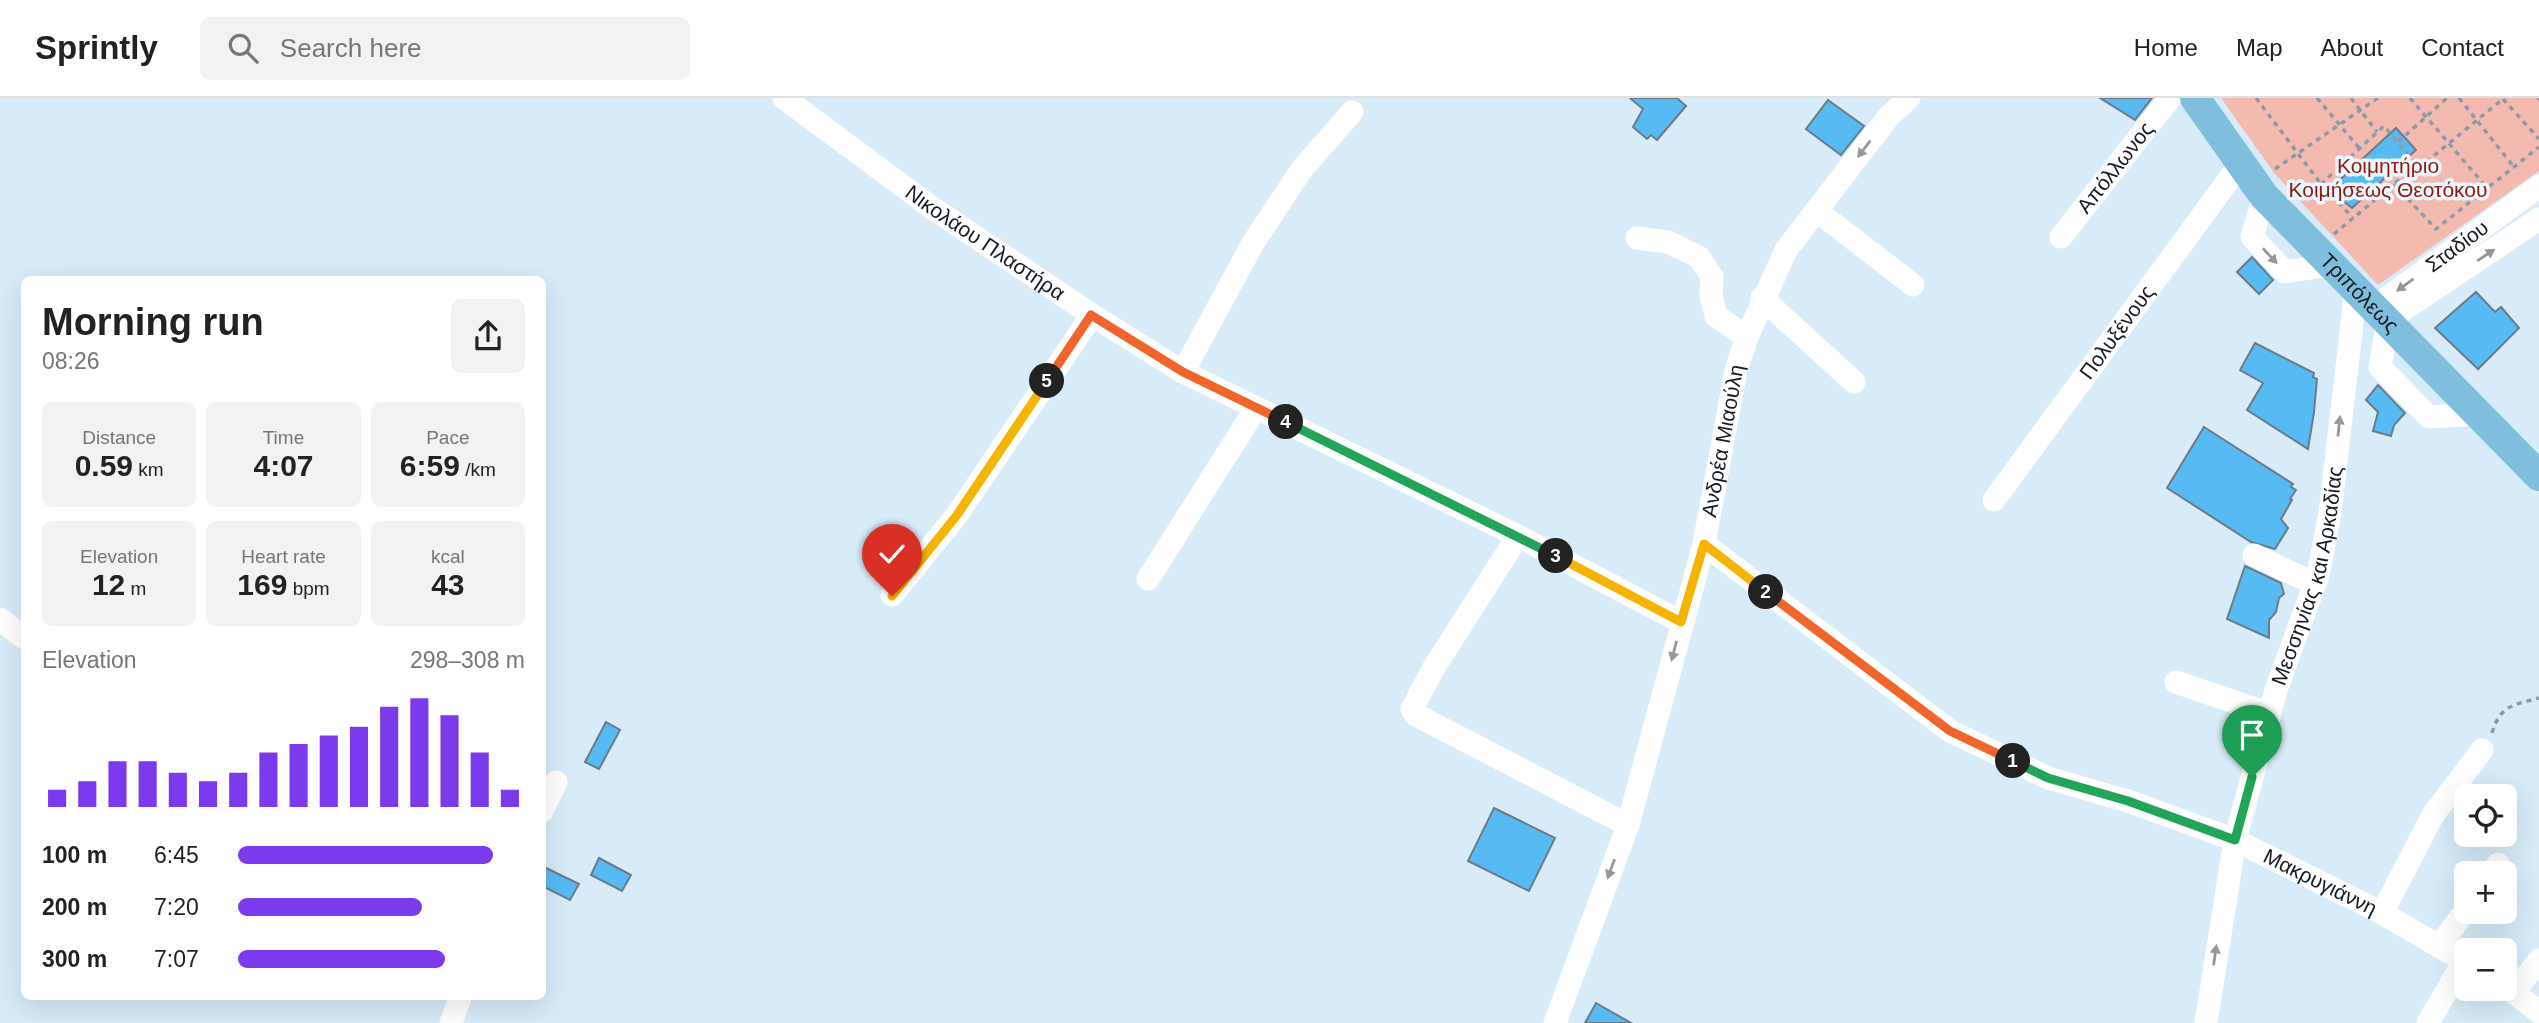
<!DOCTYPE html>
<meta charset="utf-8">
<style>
:root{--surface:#fff;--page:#f2f2f2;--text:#222;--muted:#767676;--line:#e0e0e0;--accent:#7c3aed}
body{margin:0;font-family:Arial,sans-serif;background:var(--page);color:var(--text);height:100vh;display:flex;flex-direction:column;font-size:26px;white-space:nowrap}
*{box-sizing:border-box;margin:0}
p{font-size:23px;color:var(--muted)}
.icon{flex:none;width:38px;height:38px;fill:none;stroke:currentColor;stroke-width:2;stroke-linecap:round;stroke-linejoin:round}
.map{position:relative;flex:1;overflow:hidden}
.details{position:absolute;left:21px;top:178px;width:525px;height:724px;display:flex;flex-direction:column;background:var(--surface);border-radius:10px;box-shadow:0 7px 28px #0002}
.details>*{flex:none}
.controls{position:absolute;left:2454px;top:686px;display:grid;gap:14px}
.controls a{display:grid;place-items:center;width:63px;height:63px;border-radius:10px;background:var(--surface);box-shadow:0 7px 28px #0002;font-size:35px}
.pin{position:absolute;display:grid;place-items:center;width:60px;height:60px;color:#fff;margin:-72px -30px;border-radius:50% 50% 50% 0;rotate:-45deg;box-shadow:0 0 7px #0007}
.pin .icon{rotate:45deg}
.km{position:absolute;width:35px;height:35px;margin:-18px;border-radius:50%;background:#222;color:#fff;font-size:19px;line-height:35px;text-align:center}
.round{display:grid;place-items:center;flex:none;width:74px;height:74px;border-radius:10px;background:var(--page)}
.overview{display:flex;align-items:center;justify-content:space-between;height:119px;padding:0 21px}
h1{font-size:38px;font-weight:800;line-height:52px}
.stats{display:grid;grid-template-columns:repeat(3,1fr);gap:10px;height:119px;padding:7px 21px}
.stats div{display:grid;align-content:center;border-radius:10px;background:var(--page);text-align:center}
.stats b{font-size:30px;font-weight:800}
.stats small{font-size:19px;font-weight:400}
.stats p{font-size:19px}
.chart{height:196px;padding:14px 21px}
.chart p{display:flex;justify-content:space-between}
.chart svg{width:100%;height:126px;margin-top:7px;stroke:var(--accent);stroke-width:6}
ul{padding:0 21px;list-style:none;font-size:23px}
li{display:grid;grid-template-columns:112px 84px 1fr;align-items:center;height:52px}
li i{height:18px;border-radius:9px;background:var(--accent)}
header{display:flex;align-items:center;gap:42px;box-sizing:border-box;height:98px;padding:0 35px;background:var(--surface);border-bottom:2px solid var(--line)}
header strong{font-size:33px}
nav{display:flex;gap:38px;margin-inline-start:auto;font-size:24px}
.search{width:490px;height:63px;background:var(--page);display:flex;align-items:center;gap:18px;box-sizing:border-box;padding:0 24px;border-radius:10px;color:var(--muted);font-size:26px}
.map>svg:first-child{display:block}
</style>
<header>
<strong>Sprintly</strong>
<div class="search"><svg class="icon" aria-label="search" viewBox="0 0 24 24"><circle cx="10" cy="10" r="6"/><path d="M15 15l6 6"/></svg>Search here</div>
<nav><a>Home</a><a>Map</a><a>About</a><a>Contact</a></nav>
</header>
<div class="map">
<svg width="2539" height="925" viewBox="0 0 2539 925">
<rect width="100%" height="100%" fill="#d7ebf8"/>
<path fill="#f4baaf" d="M2221 0H2539V73L2378 187 2275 76Z"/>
<g fill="#57baf2" stroke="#6b7c88" stroke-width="2">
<path d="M1630 0H1677L1686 8 1657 42 1651 37 1647 41 1633 29 1643 11Z"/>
<path d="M2100 0H2152L2135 22Z"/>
<path d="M1828 2 1864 28 1841 57 1806 31Z"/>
<path d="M2396 30 2416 52 2352 110 2337 98 2332 89Z"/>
<path d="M2252 159 2273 182 2259 196 2237 174Z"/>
<path d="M2476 194 2495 214 2501 209 2519 230 2478 271 2435 230Z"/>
<path d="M2255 245 2314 275 2313 279 2317 281 2314 314 2308 351 2247 312 2263 285 2240 272Z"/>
<path d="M2378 287 2405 315 2394 327 2391 338 2373 333 2378 314 2366 302Z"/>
<path d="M2204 329 2293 386 2291 389 2296 392 2290 401 2292 402 2281 421 2288 430 2275 451 2251 444 2167 390Z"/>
<path d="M2245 468 2281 485 2284 496 2279 500 2276 514 2269 522V540L2227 521Z"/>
<path d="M606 624 620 632 599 671 585 664Z"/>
<path d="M1494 710 1555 740 1529 793 1468 763Z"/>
<path d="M599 760 631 777 622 793 591 777Z"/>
<path d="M542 768 579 786 570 802 542 788Z"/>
<path d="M1596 905 1631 925H1585Z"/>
</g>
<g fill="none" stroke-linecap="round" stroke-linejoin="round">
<g stroke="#8c9ba5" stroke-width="3.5" stroke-dasharray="5 5" stroke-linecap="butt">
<path d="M2256 0 2321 86"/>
<path d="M2317 0 2360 51"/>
<path d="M2351 0 2377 34"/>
<path d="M2410 0 2487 90"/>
<path d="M2459 0 2514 69"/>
<path d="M2538 0 2539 2"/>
<path d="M2503 1 2539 41"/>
<path d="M2398 44 2447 0"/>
<path d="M2417 67 2425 65 2504 0"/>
<path d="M2275 71 2378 0"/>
<path d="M2394 86 2436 131 2539 49"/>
<path d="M2334 136 2417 67 2384 28 2321 86 2353 120"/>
<path d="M2492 635C2500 607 2514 607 2539 600"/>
</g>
<g stroke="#fff" stroke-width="23">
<path id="s1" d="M784 0 931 109 1092 217 1183 274 1518 438 1681 524"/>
<path d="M2264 98 2252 139 2285 174 2331 167"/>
<path d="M1817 113 1913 187"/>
<path id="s2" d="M2061 139 2170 0"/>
<path d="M1637 140 1668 144 1699 159 1712 179 1711 197 1716 218 1747 239"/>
<path d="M1762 200 1854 284"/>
<path id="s3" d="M2375 209 2539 88"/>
<path d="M1183 274 1253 145 1302 71 1352 14"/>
<path d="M2479 316 2429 319 2380 269 2388 222 2539 121"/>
<path id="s4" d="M1994 402 2241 65"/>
<path d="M1518 438 1433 571 1412 611 1416 617 1628 727"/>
<path id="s5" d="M1704 446 1950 633 2048 680 2128 703 2235 742 2382 815 2466 864"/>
<path d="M2254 457 2315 486"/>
<path d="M1148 481 1256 310"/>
<path d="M892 497 957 417 1092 217"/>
<path d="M0 521 24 540"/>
<path d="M2176 584 2270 616"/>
<path d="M542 713 556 684"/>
<path d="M2492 775 2498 766"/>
<path d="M2382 815 2433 717 2482 652"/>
<path d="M2439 848 2466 812"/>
<path d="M2504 887 2539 914"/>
<path d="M2514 894 2539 862"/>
<path d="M451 925 460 900"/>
<path id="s6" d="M1555 925 1628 727 1704 446 1736 272 1747 239 1786 152 1889 18 1909 0"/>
<path id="s7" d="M2206 925 2235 742 2276 592 2318 477 2330 415 2356 191"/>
<path d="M2428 925 2464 863"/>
</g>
<path stroke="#80bedd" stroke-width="30" id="s8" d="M2195 0 2264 98 2539 378"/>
</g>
<defs><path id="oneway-solid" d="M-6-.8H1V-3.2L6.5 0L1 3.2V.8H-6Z" transform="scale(1.75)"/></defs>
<g fill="#96999b">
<use href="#oneway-solid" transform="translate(1864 51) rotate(127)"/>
<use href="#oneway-solid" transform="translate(2486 157) rotate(-34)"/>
<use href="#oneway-solid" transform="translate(2270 158) rotate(47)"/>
<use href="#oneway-solid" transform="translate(2405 187) rotate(144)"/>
<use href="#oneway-solid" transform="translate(2339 328) rotate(-84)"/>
<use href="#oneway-solid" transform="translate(1674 553) rotate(104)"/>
<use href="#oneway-solid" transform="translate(1611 771) rotate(110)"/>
<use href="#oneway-solid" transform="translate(2215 857) rotate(-82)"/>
</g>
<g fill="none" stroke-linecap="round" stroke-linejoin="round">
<defs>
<path id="split-1" d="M2013 663 2048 680 2128 703 2235 742 2252 679"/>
<path id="split-2" d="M1766 494 1950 633 2013 663"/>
<path id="split-3" d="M1556 458 1681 524 1704 446 1766 494"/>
<path id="split-4" d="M1286 324 1556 458"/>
<path id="split-5" d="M1047 283 1091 217 1183 274 1286 324"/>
<path id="split-6" d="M892 498 957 417 1047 283"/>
</defs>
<use href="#split-1" stroke="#fff" stroke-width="14"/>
<use href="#split-2" stroke="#fff" stroke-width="14"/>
<use href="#split-3" stroke="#fff" stroke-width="14"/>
<use href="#split-4" stroke="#fff" stroke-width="14"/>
<use href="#split-5" stroke="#fff" stroke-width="14"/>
<use href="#split-6" stroke="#fff" stroke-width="14"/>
<use href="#split-1" stroke="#22a559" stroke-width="9"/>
<use href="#split-2" stroke="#f0652b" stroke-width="9"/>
<use href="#split-3" stroke="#f5b400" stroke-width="9"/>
<use href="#split-4" stroke="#22a559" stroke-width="9"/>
<use href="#split-5" stroke="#f0652b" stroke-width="9"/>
<use href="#split-6" stroke="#f5b400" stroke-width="9"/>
</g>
<g text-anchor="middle" stroke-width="7" stroke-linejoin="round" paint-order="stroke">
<g font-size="21" fill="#8f1b0c" stroke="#ebf7ff">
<text x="2388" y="75">Κοιμητήριο<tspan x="2388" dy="24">Κοιμήσεως Θεοτόκου</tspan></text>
</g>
<g font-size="21" fill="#151c21" stroke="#ebf7ff">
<text dy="7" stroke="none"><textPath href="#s2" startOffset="88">Απόλλωνος</textPath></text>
<text dy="7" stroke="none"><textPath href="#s1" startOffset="248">Νικολάου Πλαστήρα</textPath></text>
<text dy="7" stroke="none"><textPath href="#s3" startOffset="102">Σταδίου</textPath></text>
<text dy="7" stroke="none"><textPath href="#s8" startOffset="256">Τριπόλεως</textPath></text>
<text dy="7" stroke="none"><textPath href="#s4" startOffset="208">Πολυξένους</textPath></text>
<text dy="7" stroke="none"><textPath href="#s6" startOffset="607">Ανδρέα Μιαούλη</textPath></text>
<text dy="7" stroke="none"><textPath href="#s7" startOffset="460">Μεσσηνίας και Αρκαδίας</textPath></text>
<text dy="7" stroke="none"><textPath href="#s5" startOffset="710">Μακρυγιάννη</textPath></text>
</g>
</g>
</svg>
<div class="controls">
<a><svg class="icon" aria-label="locate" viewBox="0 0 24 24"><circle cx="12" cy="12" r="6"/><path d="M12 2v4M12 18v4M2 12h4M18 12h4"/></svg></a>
<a>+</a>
<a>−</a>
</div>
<div class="pin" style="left:2252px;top:679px;background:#1e9e55"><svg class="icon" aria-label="arrive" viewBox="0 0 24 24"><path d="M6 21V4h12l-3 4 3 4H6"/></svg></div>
<div class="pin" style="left:892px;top:498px;background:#d93025"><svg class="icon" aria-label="check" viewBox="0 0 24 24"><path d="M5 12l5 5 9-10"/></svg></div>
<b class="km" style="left:2013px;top:663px">1</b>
<b class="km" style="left:1766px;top:494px">2</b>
<b class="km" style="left:1556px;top:458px">3</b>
<b class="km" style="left:1286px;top:324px">4</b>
<b class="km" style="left:1047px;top:283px">5</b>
<section class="details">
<div class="overview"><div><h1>Morning run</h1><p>08:26</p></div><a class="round"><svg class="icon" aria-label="share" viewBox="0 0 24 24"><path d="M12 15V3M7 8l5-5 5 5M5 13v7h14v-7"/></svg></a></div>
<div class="stats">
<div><p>Distance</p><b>0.59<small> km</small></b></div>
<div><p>Time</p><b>4:07</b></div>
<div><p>Pace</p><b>6:59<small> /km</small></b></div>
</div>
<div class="stats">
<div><p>Elevation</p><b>12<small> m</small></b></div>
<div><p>Heart rate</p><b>169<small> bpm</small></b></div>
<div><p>kcal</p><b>43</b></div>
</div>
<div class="chart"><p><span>Elevation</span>298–308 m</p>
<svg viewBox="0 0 160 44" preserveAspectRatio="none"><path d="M5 44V38M15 44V35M25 44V28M35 44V28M45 44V32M55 44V35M65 44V32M75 44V25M85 44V22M95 44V19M105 44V16M115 44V9M125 44V6M135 44V12M145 44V25M155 44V38"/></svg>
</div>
<ul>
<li><b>100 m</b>6:45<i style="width:89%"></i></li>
<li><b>200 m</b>7:20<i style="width:64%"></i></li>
<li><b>300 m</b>7:07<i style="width:72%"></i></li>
</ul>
</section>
</div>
